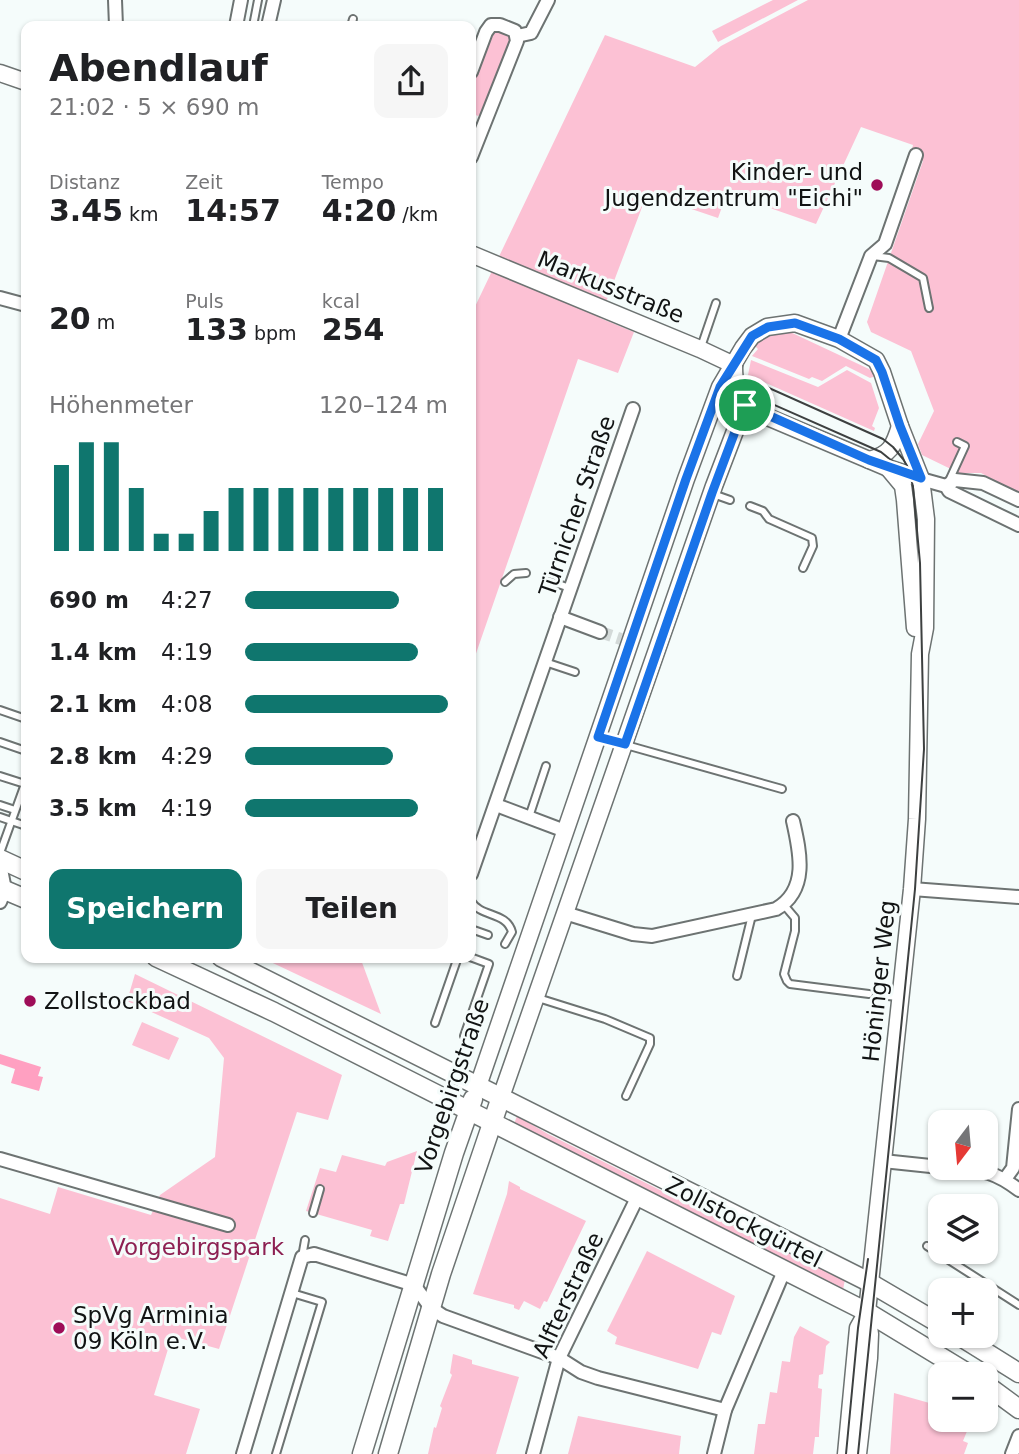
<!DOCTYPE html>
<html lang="de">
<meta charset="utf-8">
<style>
:root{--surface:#fff;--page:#f6f6f6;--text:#202124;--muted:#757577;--accent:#0f766e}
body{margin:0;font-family:"DejaVu Sans",sans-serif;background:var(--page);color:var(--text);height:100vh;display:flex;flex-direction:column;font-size:26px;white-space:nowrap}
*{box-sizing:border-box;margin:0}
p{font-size:23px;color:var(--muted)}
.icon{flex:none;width:38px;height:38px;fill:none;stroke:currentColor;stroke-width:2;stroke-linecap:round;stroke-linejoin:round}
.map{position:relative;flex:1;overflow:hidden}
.sheet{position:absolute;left:21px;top:21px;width:455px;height:942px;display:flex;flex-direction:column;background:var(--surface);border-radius:14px;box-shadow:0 2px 5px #0004}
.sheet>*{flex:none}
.needle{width:46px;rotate:196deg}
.fabs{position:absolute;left:928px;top:1110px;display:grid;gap:14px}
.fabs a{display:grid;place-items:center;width:70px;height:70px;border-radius:14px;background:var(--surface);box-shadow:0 2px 5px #0004;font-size:35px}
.pin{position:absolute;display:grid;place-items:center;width:60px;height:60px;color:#fff;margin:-30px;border:4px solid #fff;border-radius:50%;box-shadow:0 2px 7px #0007}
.round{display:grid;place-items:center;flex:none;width:74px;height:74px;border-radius:14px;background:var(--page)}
.summary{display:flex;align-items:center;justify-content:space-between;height:119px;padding:0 28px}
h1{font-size:38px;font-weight:800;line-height:52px}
.stats{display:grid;grid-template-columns:repeat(3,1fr);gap:10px;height:119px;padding:7px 28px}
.stats div{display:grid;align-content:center}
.stats b{font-size:30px;font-weight:800}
.stats small{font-size:19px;font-weight:400}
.stats p{font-size:19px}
.chart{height:196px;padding:14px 28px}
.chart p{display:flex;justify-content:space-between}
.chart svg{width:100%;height:126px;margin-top:7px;stroke:var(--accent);stroke-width:6}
.action{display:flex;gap:14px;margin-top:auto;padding:14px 28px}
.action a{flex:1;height:80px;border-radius:14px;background:var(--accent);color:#fff;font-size:28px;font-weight:800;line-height:80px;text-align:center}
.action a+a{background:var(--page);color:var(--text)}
ul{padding:0 28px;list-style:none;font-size:23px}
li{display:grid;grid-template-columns:112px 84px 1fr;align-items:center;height:52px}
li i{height:18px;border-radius:9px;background:var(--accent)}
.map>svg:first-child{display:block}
</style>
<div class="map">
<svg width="1019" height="1454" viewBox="0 0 1019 1454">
<rect width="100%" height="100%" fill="#f5fcfb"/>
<g fill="#fcc1d4">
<path d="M773 0H798L718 42 712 31Z"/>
<path d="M808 0H1019V493L981 473H959L922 455 918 444 934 411 911 351 871 332 867 322 923 161 910 157 913 145 861 127 816 224 727 193 718 218 647 194 600 318 634 332 618 373 578 359 471 668V315L605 35 695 67 721 46Z"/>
<path d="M498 29 509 34 512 39 484 113 478 116 471 113V88L492 32Z"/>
<path d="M788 331 869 369 876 376 870 378 846 366 822 381 812 377 809 379 752 356 758 349 753 344 769 333Z"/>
<path d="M751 360 818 387 847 370 871 383 879 408 872 426 875 428 874 431 748 375Z"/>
<path d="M260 957H360L381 1014Z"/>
<path d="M135 974 342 1075 328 1120 297 1112 219 1349 172 1336 154 1395 200 1409 186 1454H0V1198L50 1214 58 1187 151 1215 160 1195 215 1157 224 1058 209 1038 127 1001Z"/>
<path d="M142 1022 179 1038 169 1060 132 1045Z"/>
<path d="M517 1116 548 1134 672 1196 845 1279 843 1290 514 1124Z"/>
<path d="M417 1151 404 1204H400L388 1241 370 1236 372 1230 306 1211 320 1168 336 1172 342 1155 385 1166 387 1162Z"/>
<path d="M509 1181 520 1187V1189L586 1221 547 1302 544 1301 540 1309 524 1301 519 1310 514 1308V1305L473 1294 507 1194Z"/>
<path d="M647 1251 735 1296 721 1335 712 1332 698 1369 615 1344 617 1337 607 1331Z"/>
<path d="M800 1326 830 1342 826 1346 823 1374 819 1375 818 1388 822 1389 819 1432V1437H815L813 1454H754L758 1424H765L770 1392 777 1393 782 1361 790 1362 794 1337Z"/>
<path d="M453 1354 472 1360V1364L519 1377 496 1454H428L434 1427 436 1428 442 1408 440 1406 452 1375 450 1373Z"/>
<path d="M894 1393 940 1406V1419H972L963 1441 968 1443 964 1454H890Z"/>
<path d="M578 1416 681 1436 679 1454H568Z"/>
</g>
<path fill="#ffa0c1" d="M0 1054 41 1067 38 1076 43 1077 39 1091 11 1083 15 1069 0 1064Z"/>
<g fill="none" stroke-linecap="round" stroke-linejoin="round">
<path stroke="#d3d9d8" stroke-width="12" stroke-dasharray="12 6" stroke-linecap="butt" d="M600 632 621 639"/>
<defs>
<g id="service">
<path d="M253 26 258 0"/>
<path d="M351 26 353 19"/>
<path d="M873 256 889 258 923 278 929 308"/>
<path d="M701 347 716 303"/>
<path d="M948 483 965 446 957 442"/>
<path d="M713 494 730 500"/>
<path d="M750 506 763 511 769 519 812 538 813 546 803 568"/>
<path d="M549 581 570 588"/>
<path d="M505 582 514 574 526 573"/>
<path d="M545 662 575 672"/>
<path d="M0 710 26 719"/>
<path d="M0 742 26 751"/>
<path d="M626 745 782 789"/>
<path d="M0 776 25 784"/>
<path d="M0 805 15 810"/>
<path d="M0 817 26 826"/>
<path d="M529 817 546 766"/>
<path d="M0 853 26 781"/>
<path d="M471 901C481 918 506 911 512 932L505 944"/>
<path d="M784 905 795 918V931L784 974 787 981 790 984 869 994"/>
<path d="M471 929 488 935"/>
<path d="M737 976 752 915"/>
<path d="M878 995 898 997"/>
<path d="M538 998 605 1019 650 1038V1044L626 1096"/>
<path d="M435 1023 458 957"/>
<path d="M464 1036 489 964 470 957"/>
<path d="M313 1213 320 1189"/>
<path d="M927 1246 1019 1305"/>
<path d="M302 1257 305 1240"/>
<path d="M276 1454 322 1302 292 1293"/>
</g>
<g id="minor">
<path d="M115 0 116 26"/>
<path d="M236 26 241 0"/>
<path d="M268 26 274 0"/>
<path d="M517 36 531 33 548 0"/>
<path d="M471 72 486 32 491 25H500L515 31 517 41 471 157"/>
<path d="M0 298 26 305"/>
<path d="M839 339 871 256 885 244 916 155"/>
<path d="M921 479 946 486 949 491 1019 525"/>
<path d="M946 486 955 480 983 483 1019 500"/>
<path d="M560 617 600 632"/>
<path d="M496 805 565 831"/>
<path d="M0 864 5 890 0 902"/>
<path d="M471 874 633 409"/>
<path d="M912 889 1019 897"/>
<path d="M565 913 633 934 652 936 776 909C809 890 800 852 793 821"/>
<path d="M0 1159 228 1225"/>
<path d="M883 1161 940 1167"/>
<path d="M944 1167C979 1171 990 1168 1019 1190"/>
<path d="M1005 1179 1013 1168 1019 1109"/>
<path d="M243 1454 302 1257 314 1254 414 1285 431 1308 443 1316 559 1358 581 1372 598 1378 725 1410"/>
<path d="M533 1454 559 1358 638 1196"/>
<path d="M714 1454 725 1410 784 1271"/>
<path d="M1012 1454 1019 1436"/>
</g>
<g id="tertiary">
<path d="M0 73 26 82"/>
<path d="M471 254 700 349 734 365"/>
<path d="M734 365C734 383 736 399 751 410L888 468 921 479"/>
<path d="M869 460C890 455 894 446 900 426"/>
<path d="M888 468 903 486 905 500 915 628"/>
<path d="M478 1086 686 479 720 387 743 348 752 336 767 327 795 323 839 339 876 360 882 372 900 426 921 479 926 519 925 628 920 654 917 819 912 889 870 1283 867 1312 870 1334 869 1358 858 1454"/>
<path d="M501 1097 714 486 745 405"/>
<path d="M846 1454 858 1328 867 1312"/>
</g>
<g id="secondary">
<path d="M0 859 26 871"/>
<path d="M0 888 26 899"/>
<path d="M156 957 274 1012 867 1312 969 1374"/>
<path d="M221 957 865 1280 940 1324"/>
<path d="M958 1335 1019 1373"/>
<path d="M985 1384 1019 1409"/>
<path d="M362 1454 454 1153 473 1099"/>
<path d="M388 1454 441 1274 501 1097"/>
</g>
</defs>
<use href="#service" stroke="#6d7372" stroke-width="10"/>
<use href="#minor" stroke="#6d7372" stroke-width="16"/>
<use href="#tertiary" stroke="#6d7372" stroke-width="19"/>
<use href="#secondary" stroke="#6d7372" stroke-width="21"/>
<use href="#service" stroke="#fff" stroke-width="6"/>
<use href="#minor" stroke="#fff" stroke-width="12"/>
<use href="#tertiary" stroke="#fff" stroke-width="16"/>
<use href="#secondary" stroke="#fff" stroke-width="18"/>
<g stroke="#3d4040" stroke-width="2">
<path d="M760 384 883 439 893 447 903 459 909 469 913 487 920 563 924 749 915 889 858 1454"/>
<path d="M754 396 881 452 902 469"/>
<path d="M846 1454 858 1328 868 1259"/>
</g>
</g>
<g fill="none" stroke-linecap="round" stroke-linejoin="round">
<defs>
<path id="route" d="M795 323 839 339 876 360 882 372 900 426 921 478 869 460 745 405 712 493 625 744 598 737 686 479 720 387 752 336 768 327Z"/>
</defs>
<use href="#route" stroke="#fff" stroke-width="14"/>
<use href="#route" stroke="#1a73e8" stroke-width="9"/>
</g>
<g fill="#9e0d58" stroke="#f5fcfb" stroke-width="2.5">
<circle cx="877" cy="185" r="7"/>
<circle cx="30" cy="1001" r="7"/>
<circle cx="59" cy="1328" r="7"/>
</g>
<g text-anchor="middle" stroke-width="6" stroke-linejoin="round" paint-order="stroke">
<g font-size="23" fill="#111313" stroke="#f5fcfb" text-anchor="start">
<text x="863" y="180" text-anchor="end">Kinder- und<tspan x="863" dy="26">Jugendzentrum "Eichi"</tspan></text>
<text x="44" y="1009">Zollstockbad</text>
<text x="73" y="1323">SpVg Arminia<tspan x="73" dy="26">09 Köln e.V.</tspan></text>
</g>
<g font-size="23" fill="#111313" stroke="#f5fcfb">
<text transform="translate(611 287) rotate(22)" y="8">Markusstraße</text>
<text transform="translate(577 506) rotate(-71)" y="8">Türnicher Straße</text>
<text transform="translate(879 981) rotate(-84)" y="8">Höninger Weg</text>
<text transform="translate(452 1086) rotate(-71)" y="8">Vorgebirgstraße</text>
<text transform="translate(744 1222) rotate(27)" y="8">Zollstockgürtel</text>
<text transform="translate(568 1295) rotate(-65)" y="8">Alfterstraße</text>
</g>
<g font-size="23" fill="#8d2052" stroke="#f5fcfb">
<text x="197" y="1255">Vorgebirgspark</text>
</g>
</g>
</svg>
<div class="fabs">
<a><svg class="needle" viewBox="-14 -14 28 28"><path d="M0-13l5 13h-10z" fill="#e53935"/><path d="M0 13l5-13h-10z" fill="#757577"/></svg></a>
<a><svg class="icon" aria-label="layers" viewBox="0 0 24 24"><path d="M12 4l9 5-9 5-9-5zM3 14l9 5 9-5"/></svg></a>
<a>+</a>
<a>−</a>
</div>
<div class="pin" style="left:745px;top:405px;background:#1e9e55"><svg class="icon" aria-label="arrive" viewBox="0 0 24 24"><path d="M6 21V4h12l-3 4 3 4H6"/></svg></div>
<section class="sheet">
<div class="summary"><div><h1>Abendlauf</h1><p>21:02 · 5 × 690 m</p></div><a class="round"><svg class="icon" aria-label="share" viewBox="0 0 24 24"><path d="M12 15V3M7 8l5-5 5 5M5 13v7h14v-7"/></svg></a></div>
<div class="stats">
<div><p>Distanz</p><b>3.45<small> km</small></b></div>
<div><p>Zeit</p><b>14:57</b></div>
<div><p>Tempo</p><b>4:20<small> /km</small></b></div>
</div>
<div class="stats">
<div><b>20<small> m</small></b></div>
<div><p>Puls</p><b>133<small> bpm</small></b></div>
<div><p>kcal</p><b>254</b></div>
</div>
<div class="chart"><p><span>Höhenmeter</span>120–124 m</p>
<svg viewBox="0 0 160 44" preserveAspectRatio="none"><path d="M5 44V14M15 44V6M25 44V6M35 44V22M45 44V38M55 44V38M65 44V30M75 44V22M85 44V22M95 44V22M105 44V22M115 44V22M125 44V22M135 44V22M145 44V22M155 44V22"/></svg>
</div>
<ul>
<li><b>690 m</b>4:27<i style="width:76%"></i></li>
<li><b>1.4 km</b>4:19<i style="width:85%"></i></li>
<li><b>2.1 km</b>4:08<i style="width:100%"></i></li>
<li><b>2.8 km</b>4:29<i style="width:73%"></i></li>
<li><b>3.5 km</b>4:19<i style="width:85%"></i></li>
</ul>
<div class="action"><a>Speichern</a><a>Teilen</a></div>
</section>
</div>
